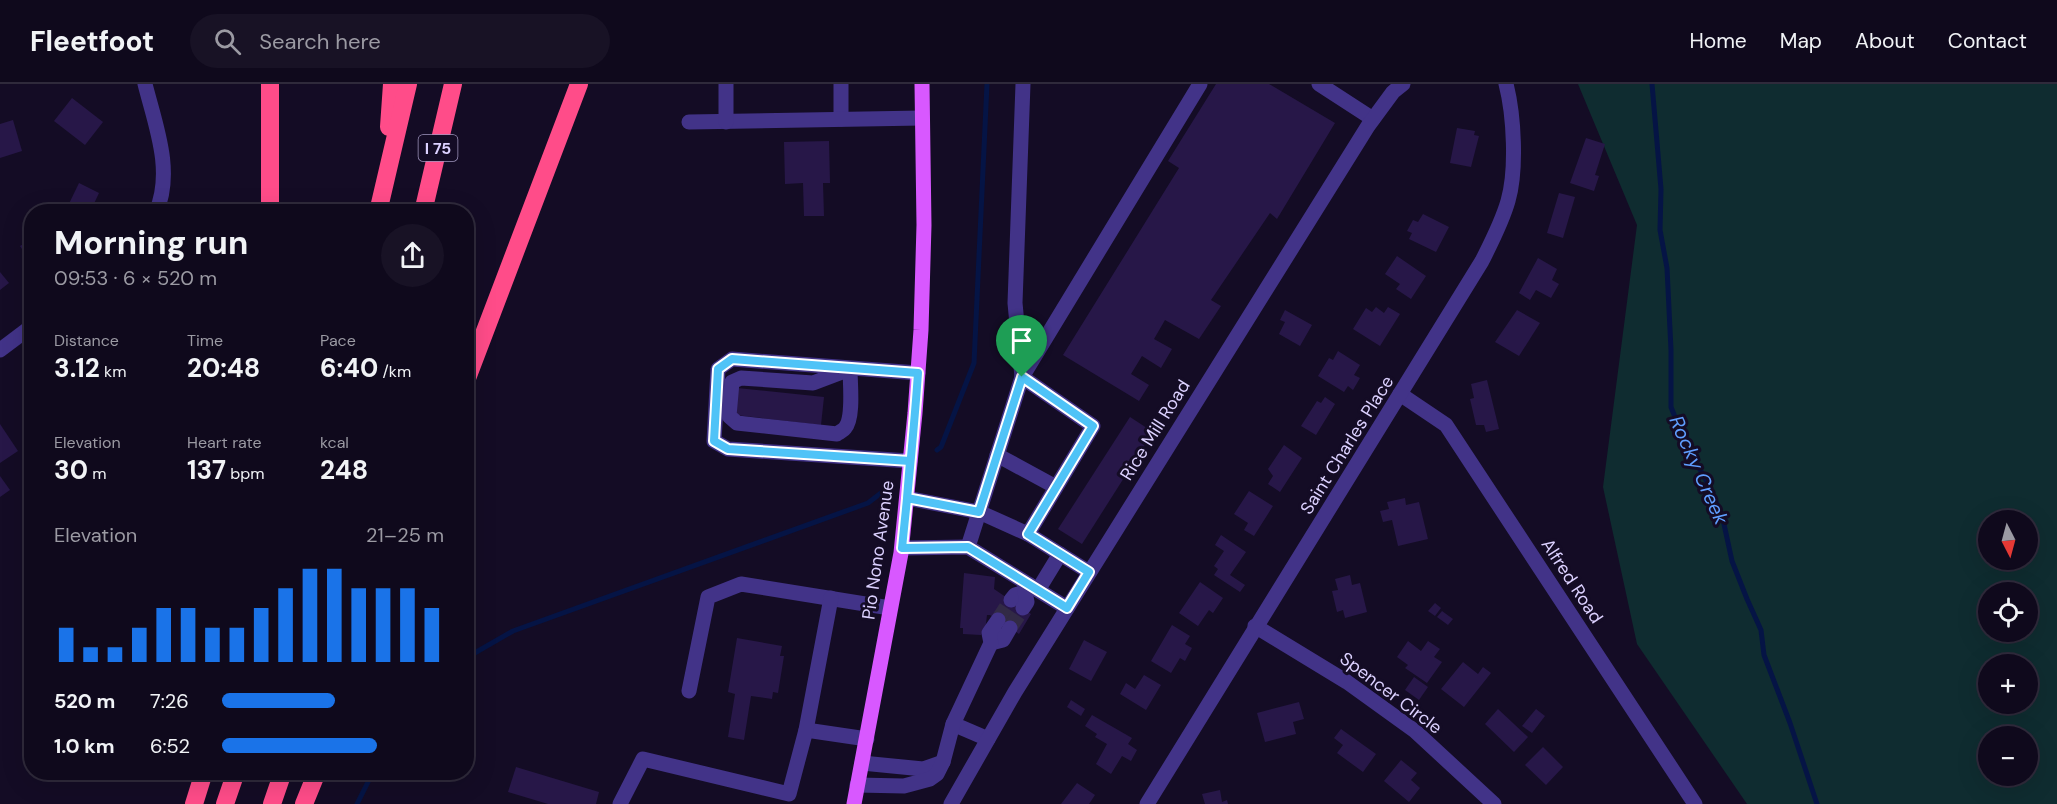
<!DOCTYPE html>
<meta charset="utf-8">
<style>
:root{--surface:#0f091c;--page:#181225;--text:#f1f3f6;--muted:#9b9aa3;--line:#2f2a3b;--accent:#1a73e8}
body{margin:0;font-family:"DM Sans",sans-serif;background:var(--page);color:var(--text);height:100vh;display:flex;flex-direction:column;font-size:22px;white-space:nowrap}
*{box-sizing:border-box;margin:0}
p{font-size:20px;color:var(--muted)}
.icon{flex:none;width:33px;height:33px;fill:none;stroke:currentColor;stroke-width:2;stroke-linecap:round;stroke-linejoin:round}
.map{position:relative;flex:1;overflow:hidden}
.drawer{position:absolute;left:24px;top:120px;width:450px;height:576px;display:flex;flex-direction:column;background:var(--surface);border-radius:24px;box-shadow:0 6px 24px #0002,0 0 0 2px var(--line)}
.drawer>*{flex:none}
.needle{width:39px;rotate:174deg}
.fabs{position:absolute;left:1978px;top:426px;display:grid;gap:12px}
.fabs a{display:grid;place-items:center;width:60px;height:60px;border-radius:50%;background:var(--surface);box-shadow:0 6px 24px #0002,0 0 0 2px var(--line);font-size:30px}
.pin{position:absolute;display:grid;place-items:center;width:51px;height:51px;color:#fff;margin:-62px -26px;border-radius:50% 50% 50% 0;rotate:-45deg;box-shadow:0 0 6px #0007}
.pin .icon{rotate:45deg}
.round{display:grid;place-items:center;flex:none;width:63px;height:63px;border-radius:32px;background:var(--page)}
.headline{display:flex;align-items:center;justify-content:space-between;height:102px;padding:0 30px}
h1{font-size:33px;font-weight:700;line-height:45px}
.metrics{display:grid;grid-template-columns:repeat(3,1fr);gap:9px;height:102px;padding:6px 30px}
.metrics div{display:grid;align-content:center}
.metrics b{font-size:26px;font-weight:700}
.metrics small{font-size:16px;font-weight:400}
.metrics p{font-size:16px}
.chart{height:168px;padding:12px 30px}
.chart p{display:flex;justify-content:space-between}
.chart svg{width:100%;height:108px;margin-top:6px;stroke:var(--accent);stroke-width:6}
ul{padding:0 30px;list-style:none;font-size:20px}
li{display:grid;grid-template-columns:96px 72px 1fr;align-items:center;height:45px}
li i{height:15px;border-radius:8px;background:var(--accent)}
header{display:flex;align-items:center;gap:36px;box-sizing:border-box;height:84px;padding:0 30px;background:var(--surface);border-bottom:2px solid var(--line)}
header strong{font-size:28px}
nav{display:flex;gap:33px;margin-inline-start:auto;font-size:21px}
.search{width:420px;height:54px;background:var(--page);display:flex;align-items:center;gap:15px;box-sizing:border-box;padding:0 21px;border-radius:33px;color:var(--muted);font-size:22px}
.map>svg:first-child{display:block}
</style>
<header>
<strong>Fleetfoot</strong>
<div class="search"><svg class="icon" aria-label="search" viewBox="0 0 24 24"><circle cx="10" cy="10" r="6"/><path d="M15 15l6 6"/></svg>Search here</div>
<nav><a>Home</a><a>Map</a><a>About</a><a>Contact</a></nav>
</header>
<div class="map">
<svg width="2057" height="720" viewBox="0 0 2057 720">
<rect width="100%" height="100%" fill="#140c25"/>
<path fill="#0f2c30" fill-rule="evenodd" d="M1578 0H2057V720H1747L1637 560 1603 403 1637 141ZM1989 436H2028V476H1989ZM1989 508H2028V548H1989ZM1989 580H2028V620H1989ZM1989 652H2028V692H1989Z"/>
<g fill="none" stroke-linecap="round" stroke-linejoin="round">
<g stroke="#051445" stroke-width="5">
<path d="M1652 0 1661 105 1660 146 1667 184 1671 266V323L1689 368 1704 392 1722 431 1732 477 1747 515 1761 546 1764 571 1790 639 1817 720"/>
<path d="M937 366 941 363 974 279 987 0"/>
<path d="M466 574 513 547 868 419 881 409"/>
<path d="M357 720 373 688"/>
</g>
</g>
<g fill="#271748">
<path d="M1216 0H1269L1335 39 1277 135 1270 129 1211 216 1221 222 1199 255 1165 236 1154 255 1172 265 1161 284 1142 272 1131 290 1149 301 1139 317 1063 271 1179 84 1168 77Z"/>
<path d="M72 14 103 38 85 61 54 37Z"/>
<path d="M13 36 22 67 0 74V40Z"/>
<path d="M1457 44 1475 47 1474 51 1479 52 1471 83 1450 79Z"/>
<path d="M1586 54 1605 60 1595 91 1599 92 1594 107 1570 99Z"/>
<path d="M829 57 830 99H823L824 132H804L803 99 785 100 784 58Z"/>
<path d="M79 99 99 109 90 128H65Z"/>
<path d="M1559 109 1575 113 1563 154 1547 149Z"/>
<path d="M1423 130 1449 143 1436 168 1409 155 1412 149 1407 147 1413 136 1418 138Z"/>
<path d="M32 155V180L20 162Z"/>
<path d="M1397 172 1426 192 1411 215 1396 205 1400 200 1385 190Z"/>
<path d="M1538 174 1557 185 1552 196 1559 200 1551 214 1536 206 1530 216 1519 209Z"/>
<path d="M0 188 9 199 0 206Z"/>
<path d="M1376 223 1384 229 1388 223 1400 230 1380 262 1353 245 1366 224 1372 228Z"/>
<path d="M1285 226 1312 241 1300 262 1279 250 1285 238 1280 236Z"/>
<path d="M1517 226 1540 239 1519 272 1495 258Z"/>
<path d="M1338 267 1360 281 1354 291 1360 294 1353 306 1348 302 1344 308 1318 292 1329 274 1333 276Z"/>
<path d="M1487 296 1499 345 1486 348 1484 341H1476L1470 315 1474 314 1471 300Z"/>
<path d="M737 304 824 313 821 341 735 331Z"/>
<path d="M1325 313 1335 320 1316 351 1301 342 1317 317 1321 319Z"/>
<path d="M1130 333 1153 348 1082 460 1058 445Z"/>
<path d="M0 340 18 367 0 379Z"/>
<path d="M1284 361 1302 374 1280 408 1268 400 1273 392 1268 385Z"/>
<path d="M0 392 10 406 0 413Z"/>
<path d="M1249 407 1273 422 1254 452 1244 446 1248 439 1234 430Z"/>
<path d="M1405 414 1406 421 1419 418 1428 455 1398 462 1392 436 1383 438 1380 427 1389 425 1387 418Z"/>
<path d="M1221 451 1246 468 1230 491 1245 501 1240 508 1214 491 1218 485 1214 482 1224 467 1215 461Z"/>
<path d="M964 489 995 493 994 505 1031 530 1019 550 990 531H987L985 548H982L981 551 963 550V544H960Z"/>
<path d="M1350 491 1352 501 1360 499 1367 528 1345 534 1343 526 1337 528 1332 507 1338 506 1335 495Z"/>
<path d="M1200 498 1223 514 1213 529 1209 526 1198 542 1179 529Z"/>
<path d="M1435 519 1441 524 1435 532 1428 527Z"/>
<path d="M1442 527 1453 535 1448 541 1437 533Z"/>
<path d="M1172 541 1190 552 1185 560 1192 564 1185 577 1180 574 1171 589 1151 577Z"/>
<path d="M737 554 782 562 780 572H784L778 609 773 608 772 615 751 612 744 656 728 653 735 610 728 608Z"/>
<path d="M1084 556 1107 568 1091 597 1069 585Z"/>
<path d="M1408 557 1421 567 1428 557 1440 565 1434 573 1442 578 1427 599 1405 584 1408 581 1397 573Z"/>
<path d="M1463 578 1478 590 1483 583 1491 589 1464 623 1441 605Z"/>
<path d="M1144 591 1161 601 1146 626 1120 610 1126 599 1135 605Z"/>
<path d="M1414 593 1428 603 1419 616 1405 606Z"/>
<path d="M1071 616 1085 625 1081 632 1067 623Z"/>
<path d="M1299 618 1304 635 1293 638 1296 650 1265 658 1257 629Z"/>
<path d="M1498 625 1528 653 1514 668 1485 640Z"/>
<path d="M1536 625 1545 632 1532 649 1522 642Z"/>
<path d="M1092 631 1132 654 1128 660 1137 666 1131 677 1122 672 1111 690 1096 680 1107 660 1095 653 1097 650 1085 642Z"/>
<path d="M1341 645 1376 670 1363 688 1337 669 1343 661 1334 654Z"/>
<path d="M1543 663 1563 683 1546 701 1525 681Z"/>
<path d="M1401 676 1417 689 1411 696 1420 704 1409 718 1384 697Z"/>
<path d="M516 683 599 708 596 720H548L508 708Z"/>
<path d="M1077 699 1095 711 1089 720H1061Z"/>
<path d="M1220 706 1222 718 1227 716 1228 720H1205L1202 710Z"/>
</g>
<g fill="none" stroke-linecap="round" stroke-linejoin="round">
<g stroke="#322a46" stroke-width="15" stroke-dasharray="15 8" stroke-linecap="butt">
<path d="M998 536 1011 516"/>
<path d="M1010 544 1023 524"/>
</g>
<g stroke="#423388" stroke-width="15">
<path d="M145 0C155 40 174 87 156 128"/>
<path d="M841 0V35"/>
<path d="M1023 0 1015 219 1022 293 1093 342 1028 450"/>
<path d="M1319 0 1373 35"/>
<path d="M689 38 922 34"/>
<path d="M726 38V0"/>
<path d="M0 266 32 242"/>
<path d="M850 285C850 299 854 334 845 344 843 347 839 348 837 350L737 339 729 332 732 298 741 294 813 299Z"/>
<path d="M1400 310 1446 341 1695 720"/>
<path d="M997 371 1056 403"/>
<path d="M910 377 728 365 714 357 718 285 732 275 918 289"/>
<path d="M907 414 979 428 1028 450 1089 488"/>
<path d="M968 463 1022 293 1200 0"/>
<path d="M902 464 968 463 1067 524"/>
<path d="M1038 506 1060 470"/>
<path d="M1011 516 1015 511 1025 508"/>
<path d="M1023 524 1027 518 1025 508 1030 501"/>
<path d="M1255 542 1347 598 1415 647 1494 720"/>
<path d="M997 551 991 559 1003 556 1010 544"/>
<path d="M689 607 708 513 741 500 890 524"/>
<path d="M953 640 988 655"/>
<path d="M806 646 867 655"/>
<path d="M862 679 923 685 943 678"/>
<path d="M857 701 904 702 930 695 937 690 943 678 953 640 991 559 989 549 998 536"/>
<path d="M620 720 643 675 789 710 806 646 831 514"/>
<path d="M951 720 1015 608 1368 42 1393 8 1403 0"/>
<path d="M1147 720 1482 177C1492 157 1502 138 1508 117 1517 86 1514 31 1506 0"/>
</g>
<path stroke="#d858ff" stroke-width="15" d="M854 720 901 469 915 329 921 246 924 141 922 0"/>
<g stroke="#ff4c89" stroke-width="18">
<path d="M270 0V128"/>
<path d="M389 43 392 0"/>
<path d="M378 128 408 0"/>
<path d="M423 128 453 0"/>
<path d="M466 297 579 0"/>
<path d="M194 720 204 688"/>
<path d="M225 720 236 688"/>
<path d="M272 720 283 688"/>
<path d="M304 720 317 688"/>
</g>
</g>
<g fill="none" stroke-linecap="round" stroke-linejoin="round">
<defs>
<path id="route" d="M1022 293 979 428 907 414 910 377 728 365 714 357 718 285 732 275 918 289C914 348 908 406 902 464L968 463 1067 524 1089 488 1028 450 1093 342 1022 293"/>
</defs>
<use href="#route" stroke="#fff" stroke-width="12"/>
<use href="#route" stroke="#4fc3f7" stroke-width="8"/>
</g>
<g text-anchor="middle" stroke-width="6" stroke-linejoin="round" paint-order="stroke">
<rect fill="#140c25" stroke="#a096be" stroke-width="1.5" x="418.5" y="51" width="39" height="26" rx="4.5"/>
<g font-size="16" font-weight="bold" fill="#dcd1ff">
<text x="438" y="70">I 75</text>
</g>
<g font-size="18" fill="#dcd1ff" stroke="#140c25">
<text transform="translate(1155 346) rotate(-58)" y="6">Rice Mill Road</text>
<text transform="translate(1347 361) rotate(-58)" y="6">Saint Charles Place</text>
<text transform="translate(878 466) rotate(-82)" y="6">Pio Nono Avenue</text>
<text transform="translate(1572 497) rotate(57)" y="6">Alfred Road</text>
<text transform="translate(1391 609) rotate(37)" y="6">Spencer Circle</text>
</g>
<g font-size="20" font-style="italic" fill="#5f9eff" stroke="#140c25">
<text transform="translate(1699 386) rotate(66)" y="7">Rocky Creek</text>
</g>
</g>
</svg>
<div class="fabs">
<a><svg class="needle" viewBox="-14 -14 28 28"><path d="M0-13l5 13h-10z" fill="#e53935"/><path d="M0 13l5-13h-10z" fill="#9b9aa3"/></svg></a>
<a><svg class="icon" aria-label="locate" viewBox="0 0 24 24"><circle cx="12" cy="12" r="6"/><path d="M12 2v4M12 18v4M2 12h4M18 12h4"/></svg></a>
<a>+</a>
<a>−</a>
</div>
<div class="pin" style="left:1022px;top:293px;background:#1e9e55"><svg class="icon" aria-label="arrive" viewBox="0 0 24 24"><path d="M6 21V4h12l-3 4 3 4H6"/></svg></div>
<section class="drawer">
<div class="headline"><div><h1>Morning run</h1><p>09:53 · 6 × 520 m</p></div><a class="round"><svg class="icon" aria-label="share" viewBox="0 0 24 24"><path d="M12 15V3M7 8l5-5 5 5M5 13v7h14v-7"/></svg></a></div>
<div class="metrics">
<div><p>Distance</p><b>3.12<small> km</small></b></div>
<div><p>Time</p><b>20:48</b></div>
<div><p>Pace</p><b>6:40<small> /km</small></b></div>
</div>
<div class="metrics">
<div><p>Elevation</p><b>30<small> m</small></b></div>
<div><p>Heart rate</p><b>137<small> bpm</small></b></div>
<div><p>kcal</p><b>248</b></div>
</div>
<div class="chart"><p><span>Elevation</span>21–25 m</p>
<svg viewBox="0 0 160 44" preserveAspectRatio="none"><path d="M5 44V30M15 44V38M25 44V38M35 44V30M45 44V22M55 44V22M65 44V30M75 44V30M85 44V22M95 44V14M105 44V6M115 44V6M125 44V14M135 44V14M145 44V14M155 44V22"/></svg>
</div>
<ul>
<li><b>520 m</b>7:26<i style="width:51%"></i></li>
<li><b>1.0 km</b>6:52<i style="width:70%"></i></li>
</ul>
</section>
</div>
